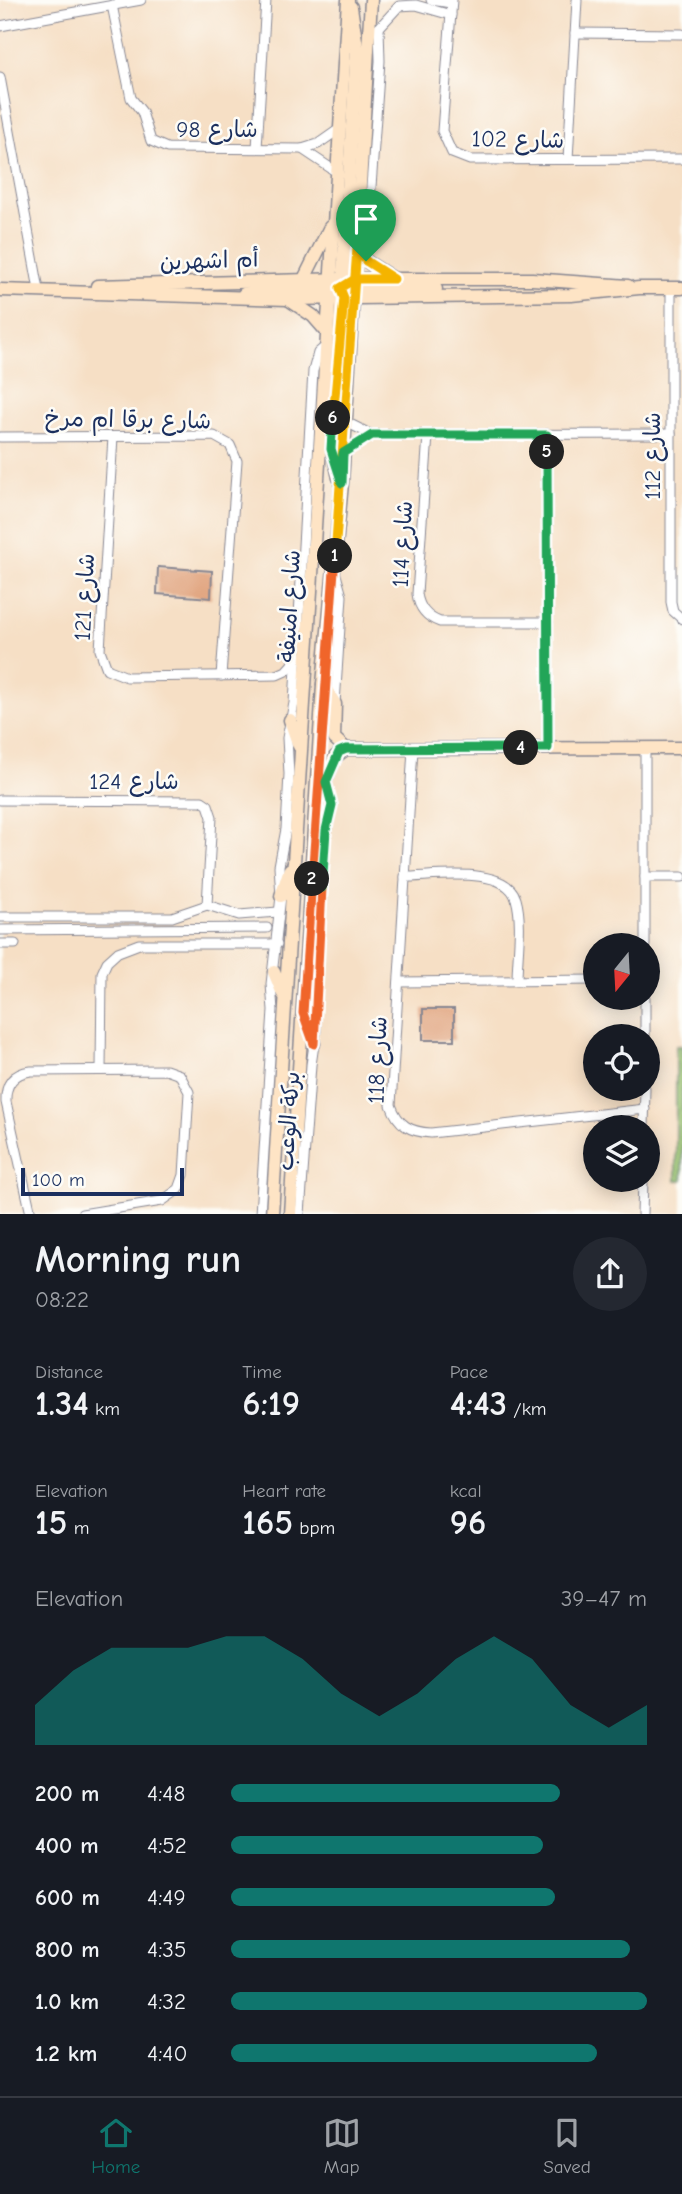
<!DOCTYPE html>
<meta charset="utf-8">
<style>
:root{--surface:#171b24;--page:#242831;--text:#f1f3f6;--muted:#9ea1a6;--line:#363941;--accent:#0f766e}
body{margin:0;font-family:"Comic Neue","Playpen Sans Arabic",sans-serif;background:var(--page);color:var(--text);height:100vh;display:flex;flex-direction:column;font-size:26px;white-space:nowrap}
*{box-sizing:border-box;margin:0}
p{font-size:23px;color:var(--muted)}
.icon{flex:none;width:38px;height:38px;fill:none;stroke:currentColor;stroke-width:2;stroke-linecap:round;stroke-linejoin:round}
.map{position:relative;height:1214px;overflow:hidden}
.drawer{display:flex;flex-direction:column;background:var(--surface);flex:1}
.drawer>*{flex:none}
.needle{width:46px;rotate:198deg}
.tools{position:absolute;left:583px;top:933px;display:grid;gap:14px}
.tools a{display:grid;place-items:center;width:77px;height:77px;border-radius:50%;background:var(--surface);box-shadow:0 4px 18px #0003;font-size:35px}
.scale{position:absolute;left:21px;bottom:18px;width:163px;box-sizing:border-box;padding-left:7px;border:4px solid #1b2f5e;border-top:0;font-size:19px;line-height:24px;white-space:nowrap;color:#1b2f5e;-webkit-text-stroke:5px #fdfcf7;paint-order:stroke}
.pin{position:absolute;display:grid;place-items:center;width:60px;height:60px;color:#fff;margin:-72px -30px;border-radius:50% 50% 50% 0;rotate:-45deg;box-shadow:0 0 7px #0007}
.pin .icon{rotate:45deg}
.km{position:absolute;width:35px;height:35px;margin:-18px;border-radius:50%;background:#222;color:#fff;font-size:19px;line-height:35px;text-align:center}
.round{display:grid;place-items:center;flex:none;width:74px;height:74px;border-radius:37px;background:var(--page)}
.headline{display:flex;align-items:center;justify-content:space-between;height:119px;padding:0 35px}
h1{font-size:38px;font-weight:700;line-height:52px}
.stats{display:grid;grid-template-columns:repeat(3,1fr);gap:10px;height:119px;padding:7px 35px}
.stats div{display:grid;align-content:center}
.stats b{font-size:35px;font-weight:700}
.stats small{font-size:19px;font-weight:400}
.stats p{font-size:19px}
.chart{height:196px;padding:14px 35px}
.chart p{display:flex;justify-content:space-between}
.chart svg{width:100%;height:126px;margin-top:7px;fill:var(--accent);opacity:.7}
ul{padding:0 35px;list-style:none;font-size:23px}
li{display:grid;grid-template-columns:112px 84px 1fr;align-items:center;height:52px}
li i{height:18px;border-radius:9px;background:var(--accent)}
.tab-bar{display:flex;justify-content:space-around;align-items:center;height:98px;border-top:2px solid var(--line);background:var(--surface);font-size:19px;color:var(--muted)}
.tab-bar a{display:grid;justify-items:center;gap:4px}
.tab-bar .selected{color:var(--accent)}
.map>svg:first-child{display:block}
</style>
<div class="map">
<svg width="682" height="1214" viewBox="0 0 682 1214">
<rect width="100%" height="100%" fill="#fdfcf7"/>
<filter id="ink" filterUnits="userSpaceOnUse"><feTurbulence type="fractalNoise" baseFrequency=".0143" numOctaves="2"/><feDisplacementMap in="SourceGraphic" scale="14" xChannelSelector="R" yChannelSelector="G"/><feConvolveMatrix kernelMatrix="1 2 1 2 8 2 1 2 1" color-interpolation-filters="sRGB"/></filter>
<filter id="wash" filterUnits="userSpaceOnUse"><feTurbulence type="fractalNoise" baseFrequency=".00686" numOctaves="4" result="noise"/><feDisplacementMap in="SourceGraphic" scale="28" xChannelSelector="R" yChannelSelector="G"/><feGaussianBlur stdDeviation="1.57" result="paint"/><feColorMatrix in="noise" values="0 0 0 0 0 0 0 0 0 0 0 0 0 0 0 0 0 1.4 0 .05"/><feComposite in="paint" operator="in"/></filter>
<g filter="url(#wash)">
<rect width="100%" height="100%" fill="#f6dfc5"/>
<rect fill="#9fc773" stroke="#5d7b68" stroke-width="2" x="676" y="1046" width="6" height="135"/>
<g id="blocks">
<g fill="#e1a47f">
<path d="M158 567 212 571 211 598 157 594Z"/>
<rect x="423" y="1009" width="31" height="31"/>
</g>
</g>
</g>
<g filter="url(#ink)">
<use href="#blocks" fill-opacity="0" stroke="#888792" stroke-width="2"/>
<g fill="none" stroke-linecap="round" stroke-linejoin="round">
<defs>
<g id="street">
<path d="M431 0 451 3"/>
<path d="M452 0 442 131 452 153 470 160 682 159"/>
<path d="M112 5 131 98 142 112 151 141 167 148 302 149 318 144 338 130"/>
<path d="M0 26 141 0"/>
<path d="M376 31 399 6 416 5 451 15"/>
<path d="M575 33 682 34"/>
<path d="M0 77 39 290"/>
<path d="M257 148 266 0"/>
<path d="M302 149 335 171"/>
<path d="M568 159 577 0"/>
<path d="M358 222 368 210 370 201 380 61 379 28"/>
<path d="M671 288V602L673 611 682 619"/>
<path d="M344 421 372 435 671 434"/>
<path d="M547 434 548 748"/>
<path d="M428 435 417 594C419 608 426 617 440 622H548"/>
<path d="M0 437 214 436 230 445 237 461 221 676"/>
<path d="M113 437 100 650 107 669 127 677 277 675 286 671 296 660"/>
<path d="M343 453 372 435"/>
<path d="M334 568 342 596 335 704"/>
<path d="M413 749 391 1105C398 1125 410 1132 431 1133L645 1109"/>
<path d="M0 800 202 801 208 805 212 817 207 905"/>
<path d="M405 877C434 877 506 865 516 899 523 923 517 956 517 981"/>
<path d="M645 877H682"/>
<path d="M0 917H172L207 905 239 915 278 912"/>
<path d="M0 930 267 928"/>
<path d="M0 944H15"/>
<path d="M645 945V748"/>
<path d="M399 982 595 980"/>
<path d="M645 1036V998"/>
<path d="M101 1070 102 973 107 962 118 952 139 944H277"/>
<path d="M644 1127 645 1088"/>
<path d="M31 1214 6 1102C5 1084 13 1073 31 1071L166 1070 180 1075 189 1092 184 1175 179 1189 162 1201 82 1214"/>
<path d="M260 1214 273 1010 271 984 281 896 279 866 286 829 289 774 287 738 294 703 313 371 318 353 326 346"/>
<path d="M300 1214 311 1065 316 1031 314 1001 325 835 332 805 326 782"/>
<path d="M642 1214 643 1180"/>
</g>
<g id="secondary">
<path d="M351 7 357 47 343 270 345 286 354 298"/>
<path d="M357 249 366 261 394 279"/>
<path d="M304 279 330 227"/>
<path d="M97 286 343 279H532L628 286"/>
<path d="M349 288 436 289"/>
<path d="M0 290 288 299 571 295 639 288H682"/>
<path d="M244 294 269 289H337"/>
<path d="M288 299 313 316 327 332"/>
<path d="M339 478 331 441 342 291"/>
<path d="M323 684 335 704 334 738 346 749"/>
<path d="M290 720 299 746"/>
<path d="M319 795 335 757 346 749 682 748"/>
<path d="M281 896 290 869"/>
<path d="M274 972 283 994"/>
<path d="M305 1018 314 1044"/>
<path d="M272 1214 348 0"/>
<path d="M290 1214 323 684 342 483 371 0"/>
</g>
</defs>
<use href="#street" stroke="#888792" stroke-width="11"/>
<use href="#secondary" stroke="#888792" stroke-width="15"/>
<use href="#street" stroke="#fff" stroke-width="9"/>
<use href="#secondary" stroke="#fee4c5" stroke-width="12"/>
</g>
</g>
<g fill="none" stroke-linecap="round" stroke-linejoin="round" filter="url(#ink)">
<defs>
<path id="split-1" d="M335 556 357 248 366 261"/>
<path id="split-2" d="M312 879 335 556"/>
<path id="split-3" d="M312 879 303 1013 314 1044 322 888"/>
<path id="split-4" d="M322 888 326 830 332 805 326 782 339 752 346 749 521 748"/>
<path id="split-5" d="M521 748H548L547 452"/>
<path id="split-6" d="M333 418 331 449 342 483 343 453 372 435H547V452"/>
<path id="split-7" d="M333 418 344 298 340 288 355 279H394L366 261"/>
</defs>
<use href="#split-1" stroke="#fff" stroke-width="14"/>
<use href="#split-2" stroke="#fff" stroke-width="14"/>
<use href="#split-3" stroke="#fff" stroke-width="14"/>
<use href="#split-4" stroke="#fff" stroke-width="14"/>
<use href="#split-5" stroke="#fff" stroke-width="14"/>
<use href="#split-6" stroke="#fff" stroke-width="14"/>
<use href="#split-7" stroke="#fff" stroke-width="14"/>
<use href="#split-1" stroke="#f5b400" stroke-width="9"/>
<use href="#split-2" stroke="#f0652b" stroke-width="9"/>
<use href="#split-3" stroke="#f0652b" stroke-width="9"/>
<use href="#split-4" stroke="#22a559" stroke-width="9"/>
<use href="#split-5" stroke="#22a559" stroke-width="9"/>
<use href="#split-6" stroke="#22a559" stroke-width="9"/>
<use href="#split-7" stroke="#f5b400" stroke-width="9"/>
</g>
<g text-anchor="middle" stroke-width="5" stroke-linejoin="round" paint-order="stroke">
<g font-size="23" fill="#1b2f5e" stroke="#fdfcf7">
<text x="217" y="137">شارع 98</text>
<text transform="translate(518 139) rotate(1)" y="8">شارع 102</text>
<text transform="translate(209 260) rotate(-2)" y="8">أم اشهرين</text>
<text transform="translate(128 419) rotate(1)" y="8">شارع برقا ام مرخ</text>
<text transform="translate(652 456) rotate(-90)" y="8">شارع 112</text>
<text transform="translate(402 544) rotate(-87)" y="8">شارع 114</text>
<text transform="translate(84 597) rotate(-87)" y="8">شارع 121</text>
<text transform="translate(289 606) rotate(-87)" y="8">شارع امنيفة</text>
<text x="134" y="789">شارع 124</text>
<text transform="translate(377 1060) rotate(-88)" y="8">شارع 118</text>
<text transform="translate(288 1121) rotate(-86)" y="8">بركة الوعب</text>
</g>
</g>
</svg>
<div class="tools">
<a><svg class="needle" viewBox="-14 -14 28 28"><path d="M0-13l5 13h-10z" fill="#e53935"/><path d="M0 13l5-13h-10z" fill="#9ea1a6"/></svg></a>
<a><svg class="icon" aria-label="locate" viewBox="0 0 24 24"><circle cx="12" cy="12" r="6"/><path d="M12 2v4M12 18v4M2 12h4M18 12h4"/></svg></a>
<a><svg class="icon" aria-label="layers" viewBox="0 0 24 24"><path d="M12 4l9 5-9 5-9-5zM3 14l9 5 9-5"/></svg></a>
</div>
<div class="scale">100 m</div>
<div class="pin" style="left:366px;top:261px;background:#1e9e55"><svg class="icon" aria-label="arrive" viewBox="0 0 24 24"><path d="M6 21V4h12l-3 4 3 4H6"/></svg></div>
<b class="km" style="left:335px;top:556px">1</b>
<b class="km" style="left:312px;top:879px">2</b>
<b class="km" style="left:521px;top:748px">4</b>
<b class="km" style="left:547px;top:452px">5</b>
<b class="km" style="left:333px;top:418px">6</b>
</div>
<section class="drawer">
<div class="headline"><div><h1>Morning run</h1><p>08:22</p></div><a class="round"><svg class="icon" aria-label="share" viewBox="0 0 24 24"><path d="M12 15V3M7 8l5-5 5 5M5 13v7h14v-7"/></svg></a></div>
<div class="stats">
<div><p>Distance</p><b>1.34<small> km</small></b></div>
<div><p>Time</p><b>6:19</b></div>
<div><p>Pace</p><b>4:43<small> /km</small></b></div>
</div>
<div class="stats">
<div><p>Elevation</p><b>15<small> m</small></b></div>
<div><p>Heart rate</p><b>165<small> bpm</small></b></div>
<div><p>kcal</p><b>96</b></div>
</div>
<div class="chart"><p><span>Elevation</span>39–47 m</p>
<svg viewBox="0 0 160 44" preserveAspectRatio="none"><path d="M0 44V30L10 18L20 10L30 10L40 10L50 6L60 6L70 14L80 26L90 34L100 26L110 14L120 6L130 14L140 30L150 38L160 30V44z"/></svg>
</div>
<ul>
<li><b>200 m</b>4:48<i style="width:79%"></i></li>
<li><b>400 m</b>4:52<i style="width:75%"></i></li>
<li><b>600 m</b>4:49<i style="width:78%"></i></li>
<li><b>800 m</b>4:35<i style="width:96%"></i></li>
<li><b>1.0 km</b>4:32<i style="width:100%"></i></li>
<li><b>1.2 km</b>4:40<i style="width:88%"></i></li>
</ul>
</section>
<nav class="tab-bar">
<a class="selected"><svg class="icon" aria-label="home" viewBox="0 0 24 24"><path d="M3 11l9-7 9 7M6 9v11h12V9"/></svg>Home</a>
<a><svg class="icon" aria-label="map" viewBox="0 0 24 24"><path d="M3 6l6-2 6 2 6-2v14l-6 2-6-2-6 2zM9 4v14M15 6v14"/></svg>Map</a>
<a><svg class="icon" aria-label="saved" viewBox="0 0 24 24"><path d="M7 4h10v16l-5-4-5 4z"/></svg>Saved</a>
</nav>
